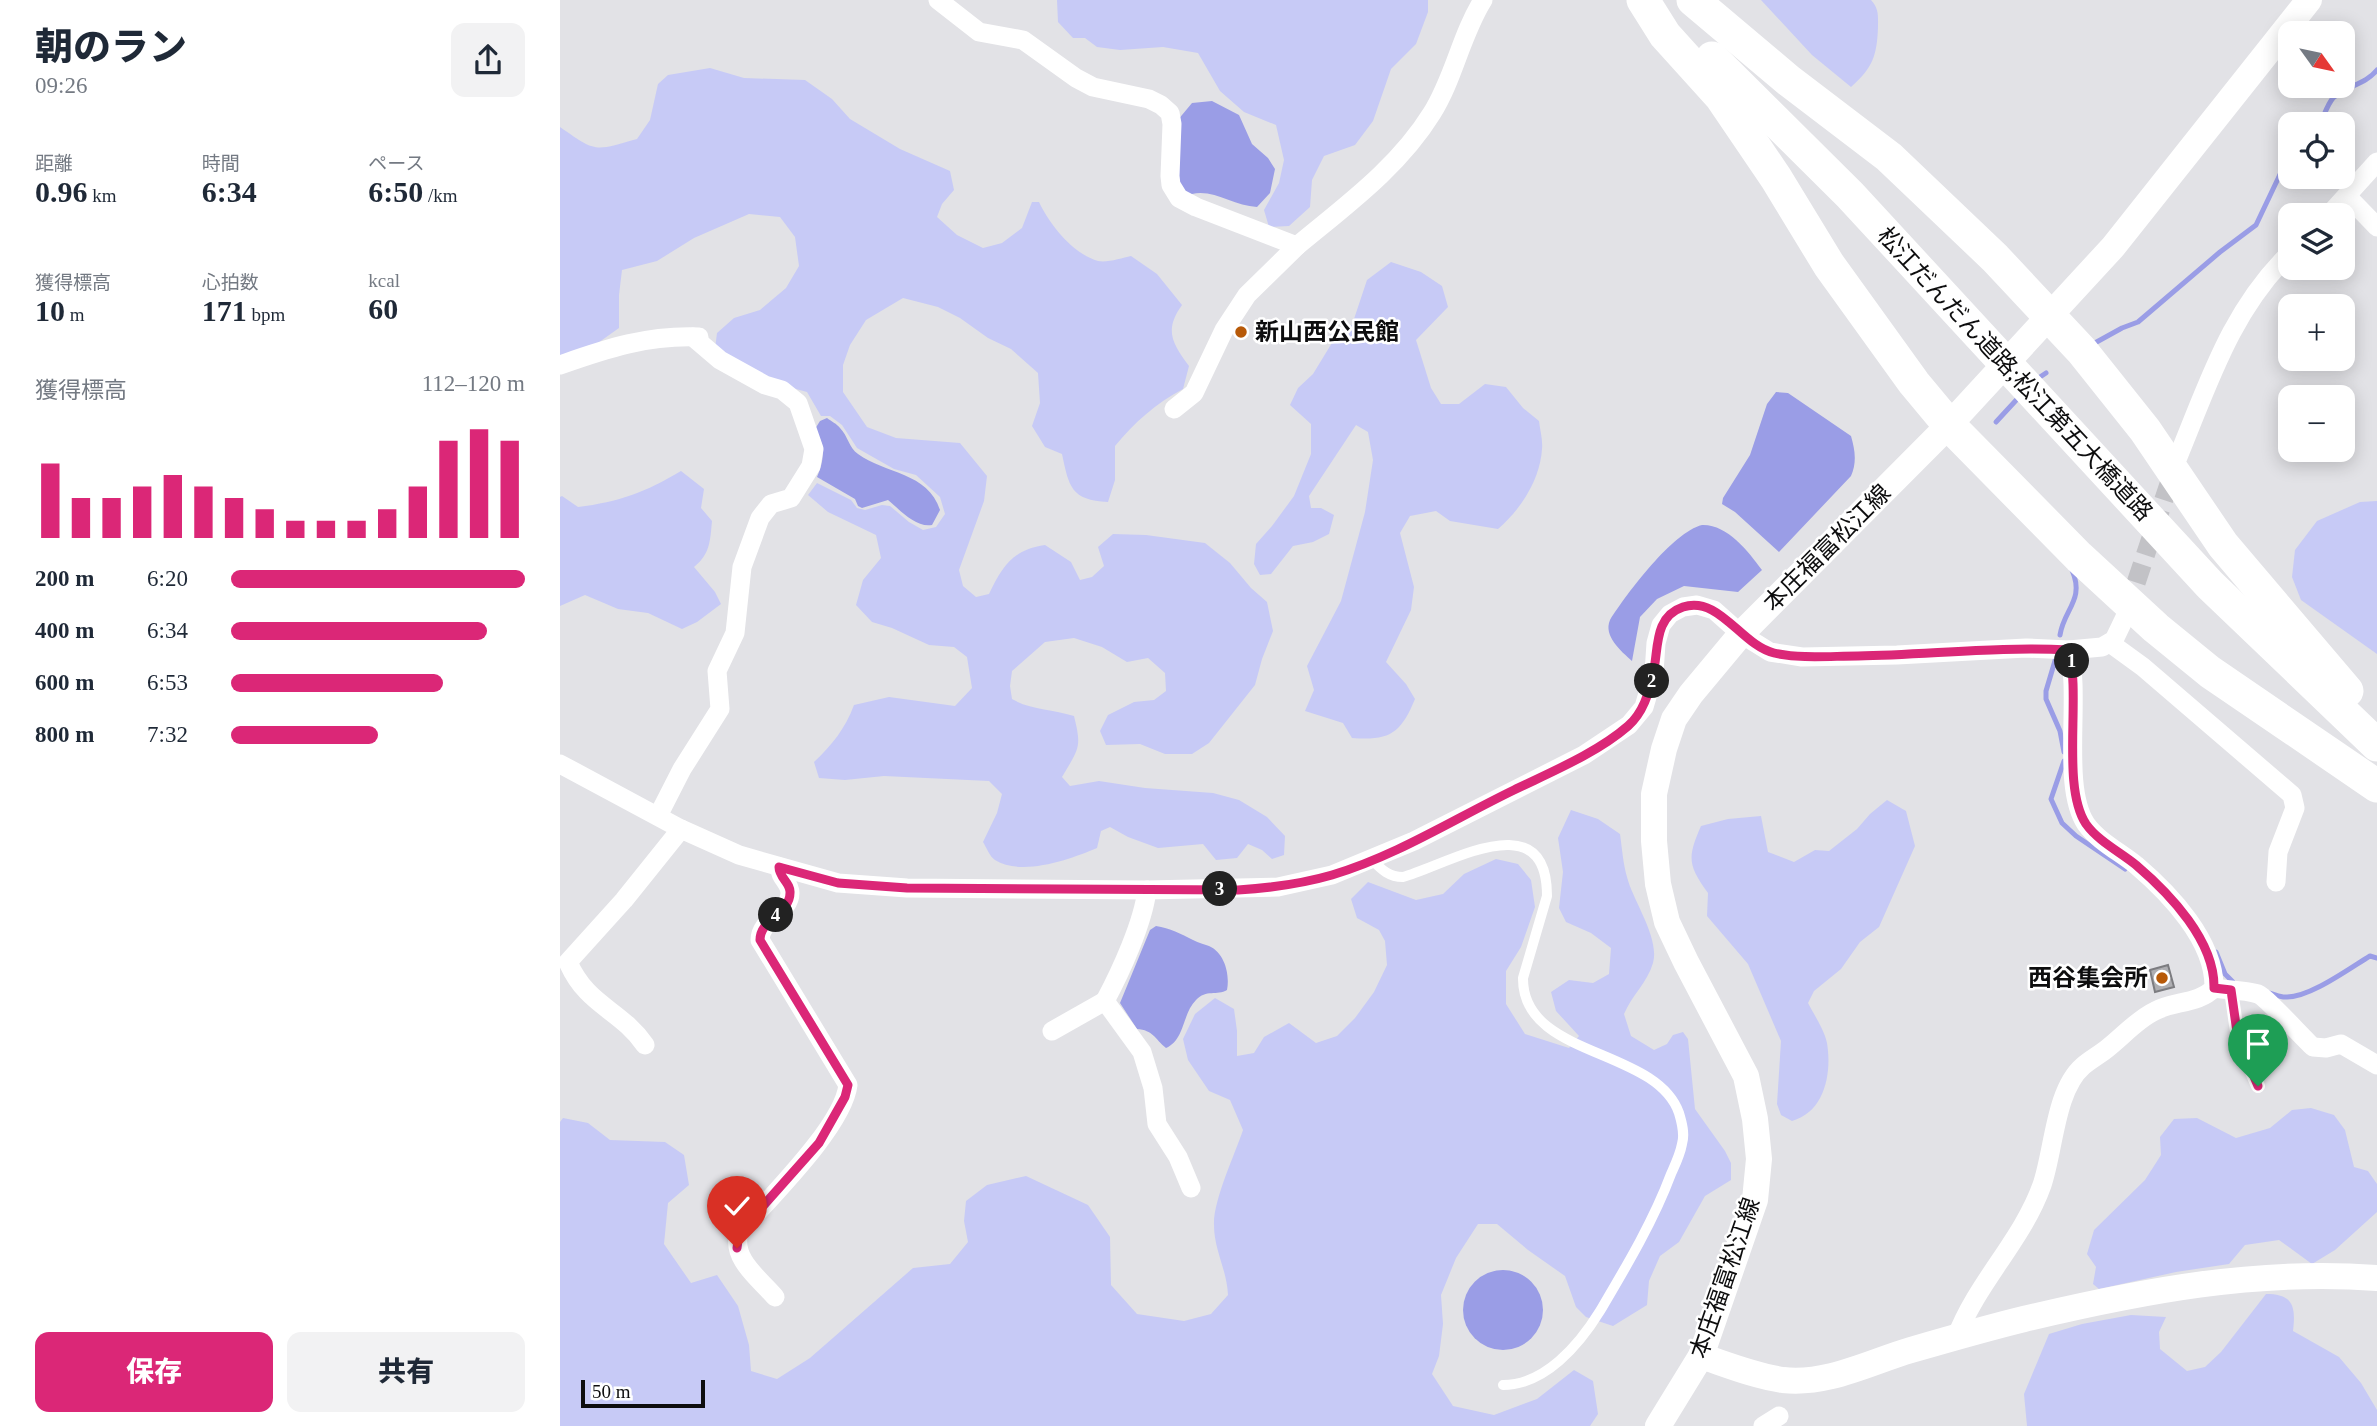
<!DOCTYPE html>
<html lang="ja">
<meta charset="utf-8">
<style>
:root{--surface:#fff;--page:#f2f2f3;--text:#1f2937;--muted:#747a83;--accent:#db2777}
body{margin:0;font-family:"Times New Roman","Noto Sans JP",serif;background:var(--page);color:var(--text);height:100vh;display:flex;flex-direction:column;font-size:26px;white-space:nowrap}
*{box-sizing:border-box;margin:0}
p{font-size:23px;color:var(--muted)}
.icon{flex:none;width:38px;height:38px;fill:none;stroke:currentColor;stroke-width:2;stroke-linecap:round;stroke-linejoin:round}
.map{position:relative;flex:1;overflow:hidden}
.side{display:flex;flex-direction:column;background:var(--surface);width:560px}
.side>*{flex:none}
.needle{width:46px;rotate:123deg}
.controls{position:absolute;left:1718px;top:21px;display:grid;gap:14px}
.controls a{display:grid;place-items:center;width:77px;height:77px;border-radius:14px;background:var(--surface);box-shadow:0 4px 18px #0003;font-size:35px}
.scale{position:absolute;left:21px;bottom:18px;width:124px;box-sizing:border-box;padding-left:7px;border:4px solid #0d0d0e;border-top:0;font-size:19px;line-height:24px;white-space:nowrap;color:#0d0d0e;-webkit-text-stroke:5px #fff;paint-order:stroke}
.pin{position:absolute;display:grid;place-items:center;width:60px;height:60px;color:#fff;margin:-72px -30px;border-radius:50% 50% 50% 0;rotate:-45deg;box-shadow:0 0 7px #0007}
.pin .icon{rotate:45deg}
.km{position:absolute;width:35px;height:35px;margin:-18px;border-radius:50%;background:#222;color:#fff;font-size:19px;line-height:35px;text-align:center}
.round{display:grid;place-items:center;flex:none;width:74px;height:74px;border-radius:14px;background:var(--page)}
.summary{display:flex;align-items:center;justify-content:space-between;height:119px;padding:0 35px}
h1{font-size:38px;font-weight:800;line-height:52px}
.metrics{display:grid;grid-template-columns:repeat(3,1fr);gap:10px;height:119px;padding:7px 35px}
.metrics div{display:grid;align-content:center}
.metrics b{font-size:30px;font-weight:800}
.metrics small{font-size:19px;font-weight:400}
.metrics p{font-size:19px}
.chart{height:196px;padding:14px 35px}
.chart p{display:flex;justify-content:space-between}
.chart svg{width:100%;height:126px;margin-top:7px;stroke:var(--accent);stroke-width:6}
.cta{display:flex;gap:14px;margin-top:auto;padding:14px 35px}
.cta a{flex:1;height:80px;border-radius:14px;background:var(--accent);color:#fff;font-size:28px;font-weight:800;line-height:80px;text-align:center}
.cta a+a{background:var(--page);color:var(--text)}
ul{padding:0 35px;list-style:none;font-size:23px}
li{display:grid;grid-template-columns:112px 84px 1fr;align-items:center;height:52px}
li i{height:18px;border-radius:9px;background:var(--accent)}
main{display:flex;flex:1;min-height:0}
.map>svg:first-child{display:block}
</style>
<main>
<section class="side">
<div class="summary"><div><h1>朝のラン</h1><p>09:26</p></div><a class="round"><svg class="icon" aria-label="share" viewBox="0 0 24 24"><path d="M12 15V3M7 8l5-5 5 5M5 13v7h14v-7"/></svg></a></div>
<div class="metrics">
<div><p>距離</p><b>0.96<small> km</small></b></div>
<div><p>時間</p><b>6:34</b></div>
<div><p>ペース</p><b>6:50<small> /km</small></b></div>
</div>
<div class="metrics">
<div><p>獲得標高</p><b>10<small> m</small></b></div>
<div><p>心拍数</p><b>171<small> bpm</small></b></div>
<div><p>kcal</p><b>60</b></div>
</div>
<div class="chart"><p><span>獲得標高</span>112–120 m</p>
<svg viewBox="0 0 160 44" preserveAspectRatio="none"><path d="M5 44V18M15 44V30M25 44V30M35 44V26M45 44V22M55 44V26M65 44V30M75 44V34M85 44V38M95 44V38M105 44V38M115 44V34M125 44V26M135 44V10M145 44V6M155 44V10"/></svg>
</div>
<ul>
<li><b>200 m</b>6:20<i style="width:100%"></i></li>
<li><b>400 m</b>6:34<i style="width:87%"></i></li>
<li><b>600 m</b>6:53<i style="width:72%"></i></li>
<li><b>800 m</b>7:32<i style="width:50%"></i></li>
</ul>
<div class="cta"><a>保存</a><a>共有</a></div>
</section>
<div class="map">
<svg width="1817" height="1426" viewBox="0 0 1817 1426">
<rect width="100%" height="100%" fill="#e2e2e6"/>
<g fill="#c7caf6">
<path d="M497 0H868V12L856 44 831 69 813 121 795 145 764 156 752 180 750 207 729 226 709 227 704 210 719 183 724 160 716 125 684 112 660 91 638 53 603 47 560 50 537 47 525 38H513L498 22Z"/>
<path d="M1201 0H1311C1319 9 1318 15 1318 27 1317 55 1313 68 1291 87L1252 55Z"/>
<path d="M150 68 184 78 245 80 272 99 290 119 340 149 390 171 394 190 382 204 377 217 397 235 423 248 442 243 462 228 472 202H479C490 225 512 253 538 261 547 263 562 258 571 256L597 274 622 305C604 330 612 343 629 366L623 389C595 404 575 422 555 446V480L548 502C511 500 509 487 502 454L485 447 472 426 480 403 478 373 451 349 428 338 400 318 378 307 343 298 306 320 290 345 283 365V392L307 427 336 438 400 443 427 476 424 501 399 570 403 586 416 597 429 594C443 565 453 550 485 545L511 562 520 580 532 577 544 566 538 547 553 534 586 535 645 543 670 563 691 588 707 602 713 631 702 659 695 685 649 743 632 754H605L580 744 546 745 540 731 548 715 574 702 594 700 606 691 605 673 588 658 567 662 542 647 514 638 485 642 452 671 450 686 452 699C471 710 492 709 514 716 522 748 519 748 502 777L510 786 539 781 585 788 653 793 679 800 707 817 725 836 724 855 712 859 702 850 688 844 677 858 656 860 643 844 598 848 568 837 550 827 541 831 537 848C511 859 462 877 435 860 430 857 426 847 423 842L437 813 442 794 429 781 324 776 285 780 259 778 254 762C272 745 285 729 294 705L329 697 395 706 412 688 407 657 394 647 369 645 332 628 312 622 296 605 303 580 321 558 316 535 268 512 248 495 257 483 291 500 297 508 305 510 322 505 330 506 349 522 363 530 376 527 385 514 380 497 356 475 334 469 297 448 282 425 270 416H261L247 392 214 383 155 349 157 333 174 318 200 310 226 288 239 266 235 237 220 217 189 214 134 238 97 261 62 270 59 295V328L28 350 0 355V127C37 153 34 151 77 139L90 120 98 84 108 75Z"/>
<path d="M831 262 861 272 882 286 888 307 856 340 871 388 881 404H899L925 384 946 387 963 408 979 421C980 430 983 440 982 449 980 480 961 509 938 529L890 521 876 511 850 516 840 533 854 587 851 610 826 662 846 684 855 699C841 733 830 741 792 738L783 723 745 711 754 690 747 666 781 601 805 512 813 460 808 432 796 425 749 496 751 508H761L774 515 769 534 753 542 733 546 711 574 700 575 694 564 696 544 712 526 734 496 751 454V424L730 405 738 388 753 374 778 333 792 325 807 280Z"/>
<path d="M121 471 144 489 141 508 152 521C150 542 150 554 134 567L155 592 161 604 137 622 122 629 88 613 58 609 25 595 0 606V497L2 496 18 507C59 502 86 492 121 471Z"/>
<path d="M1817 501V654L1741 600 1732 577 1735 550 1757 521 1800 502Z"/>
<path d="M1327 800 1346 811 1355 846 1319 927 1300 942 1281 969 1254 991 1248 1003C1254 1015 1264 1029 1267 1043 1272 1073 1265 1112 1232 1121L1221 1115 1217 1104 1221 1041 1188 964 1147 916 1148 893C1128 865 1127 858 1141 826L1168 819 1201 816 1208 852 1234 862 1255 850 1269 851 1297 829 1310 814Z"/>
<path d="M1011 810 1038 819 1060 834C1062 848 1063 863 1067 877 1073 901 1100 938 1093 963 1087 983 1072 995 1064 1014L1071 1036 1094 1050 1107 1044 1113 1035 1123 1032 1128 1039 1135 1109 1165 1151 1171 1163V1180L1145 1196 1119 1242 1100 1256 1089 1281 1087 1305 1053 1326 1026 1317 1016 1307 1005 1276 968 1250 937 1224H918L896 1258 881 1295 883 1324 879 1356 872 1374 893 1406 934 1415 977 1399 1014 1370 1033 1381 1038 1414 1030 1426H0V1122L3 1118 28 1123 50 1140 105 1142 124 1155 129 1185 108 1203 104 1244 131 1283 157 1275 178 1306 189 1345 191 1371 217 1379 250 1358 353 1268 390 1264 408 1242 404 1221 406 1201 427 1185 466 1176 528 1205 550 1237 551 1285 577 1314 624 1321 651 1314 668 1295C667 1270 654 1250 654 1225 653 1201 675 1154 683 1130L670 1100 649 1091 628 1060 623 1039 635 1014 655 998 674 1009 677 1031V1056L694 1053 704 1037 729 1023 756 1043 777 1036 795 1018 814 992 827 965 825 941 819 930 797 918 791 899 808 882 856 900 883 894 904 874 936 859 958 864 971 880 975 907 961 947 946 971V1004L965 1034 1009 1048 1019 1036 996 1011 991 992 1009 980 1033 983 1049 974 1051 948 1031 933 1006 922 999 908 1003 872 998 838Z"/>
<path d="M1751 1108 1774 1115 1785 1130 1794 1167 1808 1171 1817 1184V1212L1775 1250 1752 1264 1719 1240 1685 1245 1669 1264 1616 1272 1539 1289 1533 1284 1536 1267 1527 1254 1534 1230 1585 1180 1601 1155 1600 1137 1614 1119 1637 1118 1676 1138 1710 1128 1732 1110Z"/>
<path d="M1706 1294C1733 1294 1736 1306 1733 1331L1779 1357 1801 1383 1817 1410V1426H1467L1464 1394 1489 1334 1522 1324 1571 1315 1606 1317 1599 1332 1600 1349 1627 1371 1645 1367 1661 1352Z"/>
</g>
<g fill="#9a9de6">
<path d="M652 101 679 115 692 144 708 158 715 169 710 193 697 207C674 206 654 189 632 194L628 199 617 187V121L632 103Z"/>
<path d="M1216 392 1228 393 1291 436C1295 450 1297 462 1291 476L1219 552 1175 512 1162 504 1163 498 1190 455 1207 404Z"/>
<path d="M267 418C271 421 277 424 280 428 288 436 289 448 298 454 325 474 368 472 380 510L372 525C356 528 340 510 328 500L302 508 298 506 295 499 257 477C265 459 265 445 255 429L260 421Z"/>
<path d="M1142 525C1167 524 1188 551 1202 570L1178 592 1124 586 1097 599 1080 617 1072 661C1061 651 1043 636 1050 620 1067 593 1113 532 1142 525Z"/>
<path d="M596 926C610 928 621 934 633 940 639 943 644 944 649 946 665 953 670 975 667 990 657 996 646 989 636 1000 622 1014 625 1040 606 1048 595 1039 593 1030 577 1029L560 1003 590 930Z"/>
<circle cx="943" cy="1310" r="40"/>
</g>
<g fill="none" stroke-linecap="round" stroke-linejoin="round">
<g stroke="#9a9de6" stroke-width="5">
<path d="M1760 124C1764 116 1767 105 1773 98 1786 86 1806 84 1817 70"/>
<path d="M1533 344 1562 328 1578 322 1660 252 1696 225 1724 166 1731 159"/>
<path d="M1477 379 1486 373"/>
<path d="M1436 422 1460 396"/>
<path d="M1500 635C1504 609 1525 600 1512 570"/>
<path d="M1497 654 1486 691V699L1500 731 1504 752"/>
<path d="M1504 761 1491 799 1502 823 1516 836 1565 869"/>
<path d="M1656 952 1665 974 1673 982"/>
<path d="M1709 993C1714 994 1720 997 1725 997 1748 999 1790 968 1810 956L1817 958"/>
</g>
</g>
<path fill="#aeaeb2" stroke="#7c7c80" stroke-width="2" d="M1608 965 1614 987 1595 992 1590 970Z"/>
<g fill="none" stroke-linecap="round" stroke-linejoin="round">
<path stroke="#c2c2c6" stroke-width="19" stroke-dasharray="19 10" stroke-linecap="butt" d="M1567 610 1614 469"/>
<g stroke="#fff" stroke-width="10">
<path d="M812 860C822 870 829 877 843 877 889 864 987 802 987 896L963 978C962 1058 1096 1047 1119 1113 1122 1123 1125 1134 1122 1144 1120 1155 1115 1165 1111 1174 1093 1222 1066 1267 1040 1311 1019 1345 985 1385 943 1385"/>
<path d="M1671 990 1678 1039 1698 1086"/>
</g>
<g stroke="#fff" stroke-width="19">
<path d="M378 0 419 32 463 40 516 78 533 87 589 99 601 105 610 113 612 124 610 176 611 185 619 198 636 207 737 246C785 206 838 168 872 113 894 78 901 35 923 0"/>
<path d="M1788 197 1817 227"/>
<path d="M1769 215 1817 162"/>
<path d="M0 365C48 348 88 335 139 337"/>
<path d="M614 409 634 393 664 330 687 295 737 246"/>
<path d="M1618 457C1649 382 1671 310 1731 252"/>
<path d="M1550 643 1583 667 1732 795 1735 808 1718 852 1716 882"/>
<path d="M0 764 121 829 179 855 278 883 347 888 587 890 718 887 772 875 854 841 1024 755 1069 725 1084 707 1094 673 1096 643 1101 625 1110 614 1123 607 1137 605 1154 610 1181 634 1210 652 1242 657 1337 655 1466 648 1509 650 1542 647 1554 640 1566 615"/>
<path d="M98 816 122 769 160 709 157 671 175 633 182 567 200 518 211 504 231 498 251 466 254 449 238 403 222 390 205 385 160 360 133 337"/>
<path d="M587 890C583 923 561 971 545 1001L582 1052 593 1088 597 1124 618 1157 631 1188"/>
<path d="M1654 988C1667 990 1684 990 1698 994 1706 997 1743 1038 1753 1047L1766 1048 1781 1044 1817 1065"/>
<path d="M492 1031 545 1001"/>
<path d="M85 1045C60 1009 27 1006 8 962L64 900 121 829"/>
<path d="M215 1297C200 1279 171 1259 179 1233 208 1199 283 1127 288 1085L200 940C200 919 230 913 230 893 230 882 219 878 220 867"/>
<path d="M1396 1338C1417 1282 1462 1241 1482 1185 1494 1150 1495 1090 1523 1066 1531 1059 1541 1054 1549 1047 1564 1035 1578 1019 1595 1011 1613 1001 1639 1004 1654 988 1655 941 1610 894 1576 865 1560 852 1538 841 1526 824 1501 786 1521 698 1509 650"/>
<path d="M1203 1426 1219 1416"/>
</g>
<g stroke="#fff" stroke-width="26">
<path d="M1141 1356C1168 1365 1195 1376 1223 1380 1268 1385 1310 1362 1351 1350 1389 1339 1427 1328 1464 1319 1582 1291 1696 1269 1817 1278"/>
<path d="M1098 1426 1141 1356 1195 1200 1199 1159 1195 1119 1186 1076 1126 962 1107 922 1098 884 1094 841V794L1104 749 1114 719 1131 694 1181 634 1389 425 1553 247 1749 0"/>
</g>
<g stroke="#fff" stroke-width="33">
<path d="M1083 0 1105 35 1161 97 1216 178 1269 265 1354 383 1389 425 1519 557 1596 628 1650 672 1817 786"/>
<path d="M1133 0 1228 80 1329 157 1435 258 1522 351 1585 430 1663 545 1787 691"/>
<path d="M1152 58 1290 195 1650 585 1817 745"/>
</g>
</g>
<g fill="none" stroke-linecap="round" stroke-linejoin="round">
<defs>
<path id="route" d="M177 1248 179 1233 259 1143 285 1097 288 1085 200 940C200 919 230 913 230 893 231 883 219 878 219 867L278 883 347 888 678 890C710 888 741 884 772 875 836 856 894 819 954 790 991 772 1037 753 1068 726 1083 713 1089 693 1093 674 1099 650 1093 617 1123 607 1159 595 1181 645 1214 653 1241 659 1270 656 1298 656 1368 655 1438 646 1509 650 1521 698 1501 786 1526 824 1538 841 1560 852 1576 865 1610 894 1655 941 1654 988L1671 990 1678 1039 1698 1086"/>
</defs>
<use href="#route" stroke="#fff" stroke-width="14"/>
<use href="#route" stroke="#db2777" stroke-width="9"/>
</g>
<g fill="#b75908" stroke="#fff" stroke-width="2.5">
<circle cx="681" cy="332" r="7"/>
<circle cx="1602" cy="978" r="7"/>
</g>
<g text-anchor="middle" stroke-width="5" stroke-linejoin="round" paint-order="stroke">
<g font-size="24" font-weight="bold" fill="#0d0d0e" stroke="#fff" text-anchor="start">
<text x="695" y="340">新山西公民館</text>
<text x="1588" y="986" text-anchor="end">西谷集会所</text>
</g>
<g font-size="24" fill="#0d0d0e" stroke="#fff">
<text transform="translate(1455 374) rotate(47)" y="8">松江だんだん道路;松江第五大橋道路</text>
<text transform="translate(1267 548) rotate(-45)" y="8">本庄福富松江線</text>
<text transform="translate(1165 1278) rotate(-71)" y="8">本庄福富松江線</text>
</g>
</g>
</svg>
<div class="controls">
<a><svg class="needle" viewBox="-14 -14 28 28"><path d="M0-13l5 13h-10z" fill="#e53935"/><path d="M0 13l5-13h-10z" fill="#747a83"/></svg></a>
<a><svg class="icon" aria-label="locate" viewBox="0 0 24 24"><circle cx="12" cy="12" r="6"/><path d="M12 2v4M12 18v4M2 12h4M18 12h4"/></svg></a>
<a><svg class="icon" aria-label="layers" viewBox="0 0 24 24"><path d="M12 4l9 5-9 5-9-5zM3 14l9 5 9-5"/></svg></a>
<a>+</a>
<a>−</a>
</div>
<div class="scale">50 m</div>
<div class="pin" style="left:1698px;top:1086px;background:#1e9e55"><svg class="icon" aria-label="arrive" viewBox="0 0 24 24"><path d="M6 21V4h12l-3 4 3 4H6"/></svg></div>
<div class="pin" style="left:177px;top:1248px;background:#d93025"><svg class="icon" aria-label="check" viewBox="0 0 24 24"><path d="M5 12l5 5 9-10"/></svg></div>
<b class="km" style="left:1512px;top:661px">1</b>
<b class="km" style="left:1092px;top:681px">2</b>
<b class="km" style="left:660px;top:889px">3</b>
<b class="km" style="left:216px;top:915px">4</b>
</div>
</main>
